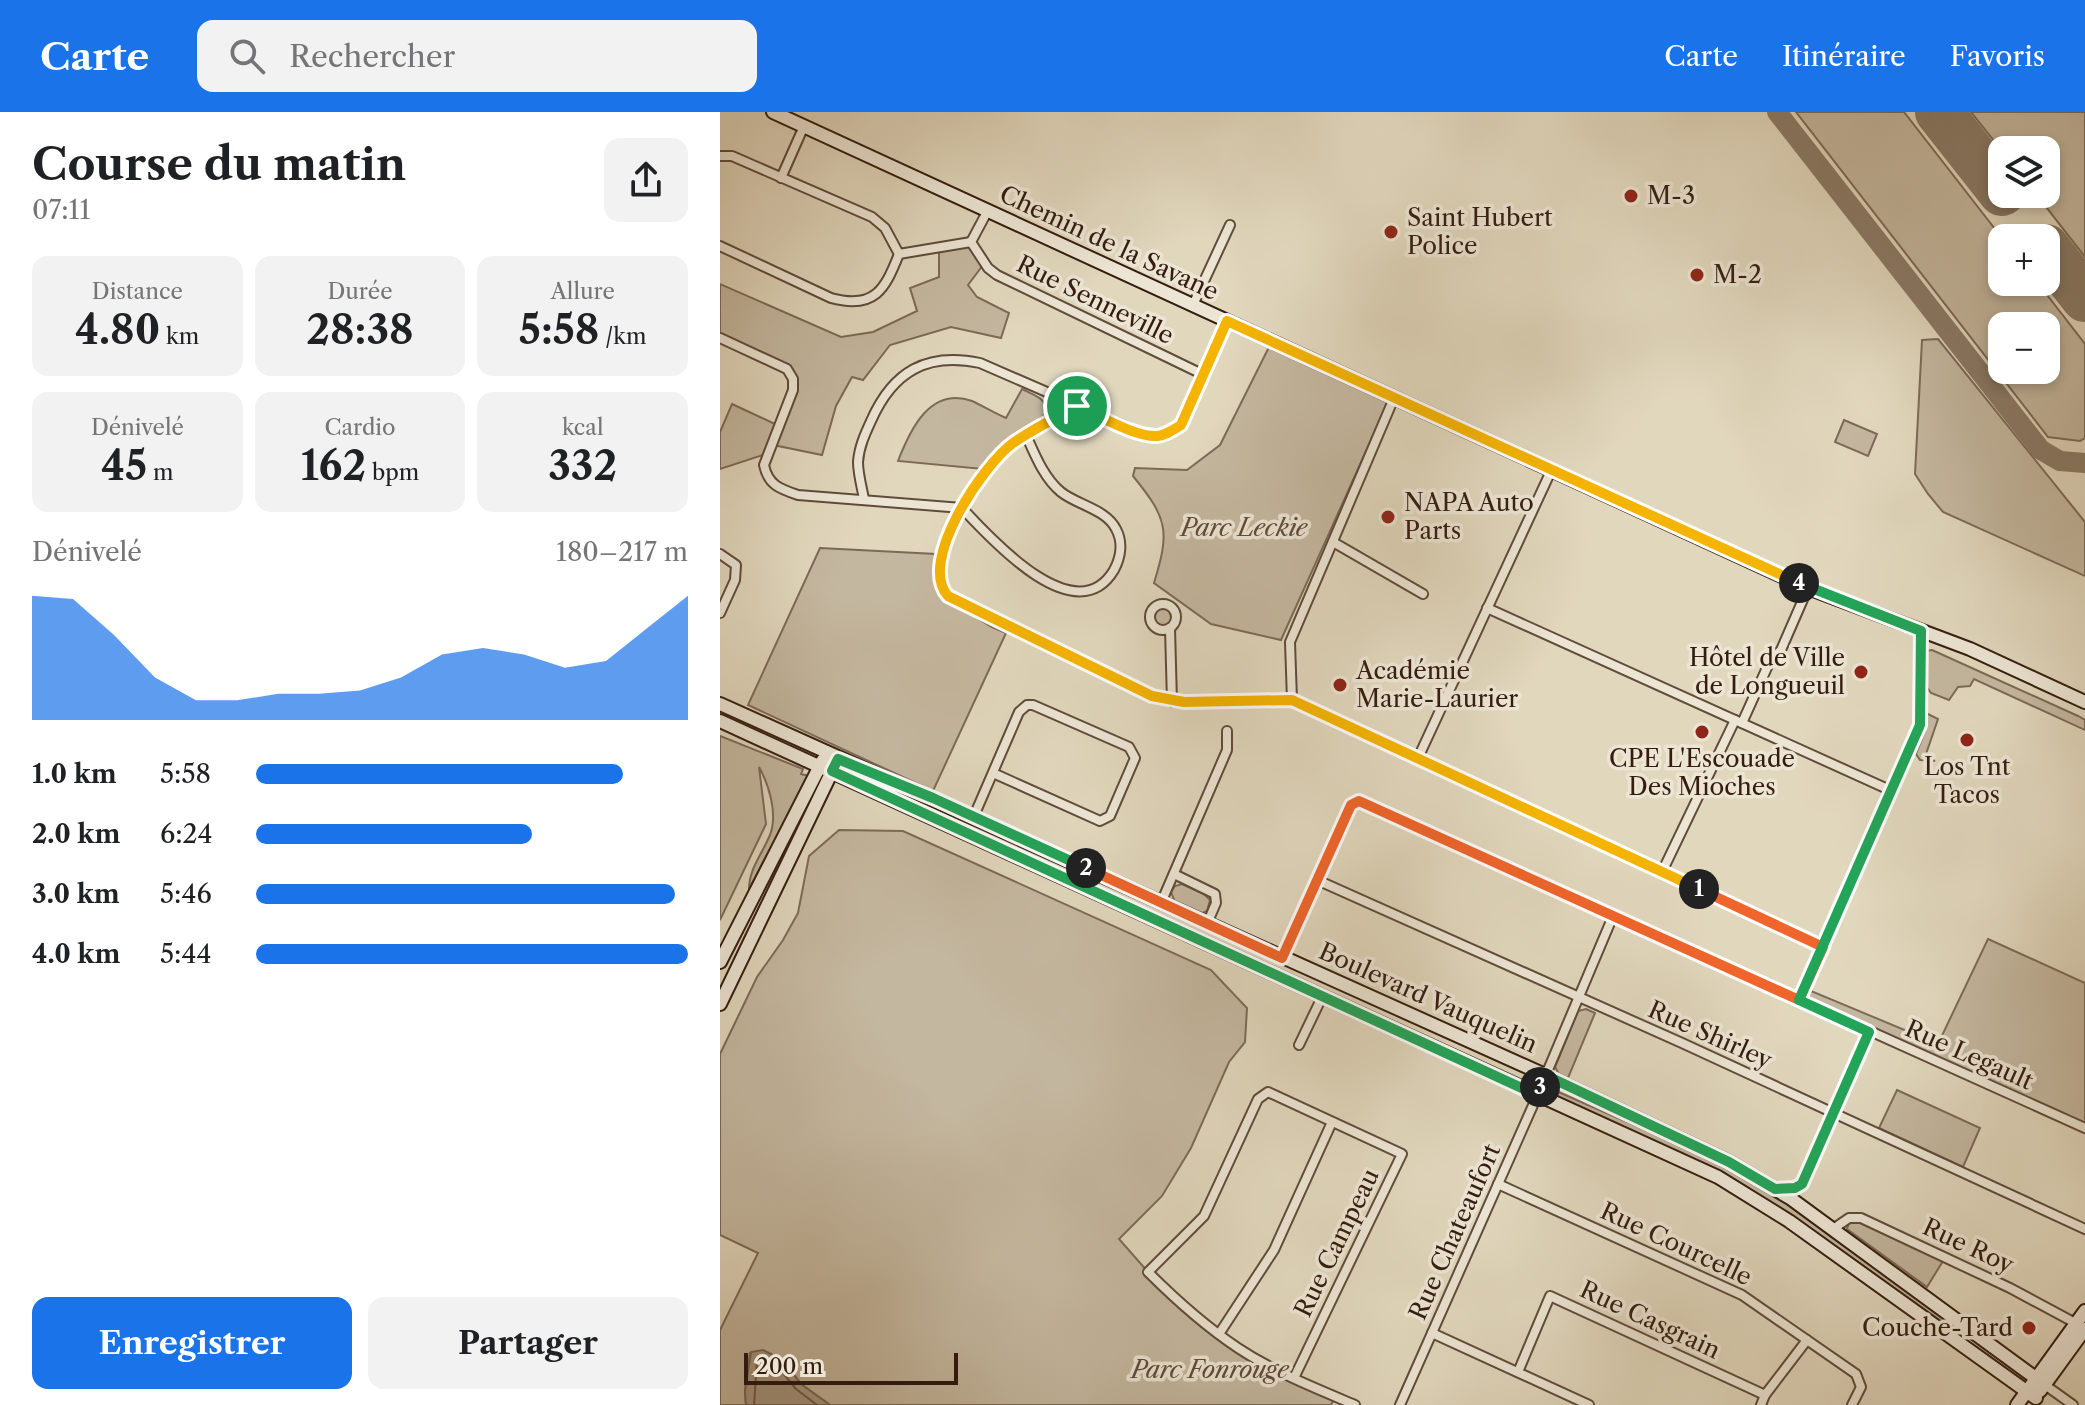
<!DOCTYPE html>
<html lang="fr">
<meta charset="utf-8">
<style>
:root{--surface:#fff;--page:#f2f2f2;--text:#202124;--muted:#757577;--accent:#1a73e8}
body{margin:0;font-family:"Libre Caslon Text",serif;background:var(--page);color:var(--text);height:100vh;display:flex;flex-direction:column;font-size:30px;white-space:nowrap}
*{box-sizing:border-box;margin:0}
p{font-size:26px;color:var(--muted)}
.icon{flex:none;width:44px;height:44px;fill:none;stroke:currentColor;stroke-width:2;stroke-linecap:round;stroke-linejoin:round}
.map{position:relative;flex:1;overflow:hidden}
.panel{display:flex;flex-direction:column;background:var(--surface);width:720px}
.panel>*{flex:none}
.controls{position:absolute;left:1268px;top:24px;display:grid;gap:16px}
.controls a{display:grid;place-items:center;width:72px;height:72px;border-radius:16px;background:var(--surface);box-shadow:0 4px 12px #0003;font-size:40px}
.scale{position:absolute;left:24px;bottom:20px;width:214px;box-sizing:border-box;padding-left:8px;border:4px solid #341d0f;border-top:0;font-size:22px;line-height:28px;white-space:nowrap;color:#341d0f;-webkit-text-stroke:6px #ece5d4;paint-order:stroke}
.pin{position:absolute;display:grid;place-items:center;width:68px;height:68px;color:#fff;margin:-34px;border:4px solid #fff;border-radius:50%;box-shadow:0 2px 8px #0007}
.km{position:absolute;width:40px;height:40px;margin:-20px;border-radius:50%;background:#222;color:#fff;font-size:22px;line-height:40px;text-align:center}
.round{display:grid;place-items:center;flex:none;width:84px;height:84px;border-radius:16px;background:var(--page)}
.overview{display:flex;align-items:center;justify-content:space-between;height:136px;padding:0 32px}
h1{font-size:44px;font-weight:700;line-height:60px}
.figures{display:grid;grid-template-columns:repeat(3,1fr);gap:12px;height:136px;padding:8px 32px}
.figures div{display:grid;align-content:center;border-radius:16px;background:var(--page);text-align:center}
.figures b{font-size:40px;font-weight:700}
.figures small{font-size:22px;font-weight:400}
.figures p{font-size:22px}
.chart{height:224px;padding:16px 32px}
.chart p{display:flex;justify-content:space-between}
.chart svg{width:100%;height:144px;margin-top:8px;fill:var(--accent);opacity:.7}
.cta{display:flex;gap:16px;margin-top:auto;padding:16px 32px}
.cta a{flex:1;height:92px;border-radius:16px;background:var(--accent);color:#fff;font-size:32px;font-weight:700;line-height:92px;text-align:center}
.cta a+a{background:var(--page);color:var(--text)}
ul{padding:0 32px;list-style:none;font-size:26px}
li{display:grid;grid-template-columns:128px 96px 1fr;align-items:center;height:60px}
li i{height:20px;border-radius:10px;background:var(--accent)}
header{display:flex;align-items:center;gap:48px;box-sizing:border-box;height:112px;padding:0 40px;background:var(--accent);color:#fff}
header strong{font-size:38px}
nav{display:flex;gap:44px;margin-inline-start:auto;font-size:28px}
.search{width:560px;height:72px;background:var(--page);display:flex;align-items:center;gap:20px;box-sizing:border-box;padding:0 28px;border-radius:16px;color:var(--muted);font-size:30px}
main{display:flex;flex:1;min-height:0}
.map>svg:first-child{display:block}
</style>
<header>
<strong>Carte</strong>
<div class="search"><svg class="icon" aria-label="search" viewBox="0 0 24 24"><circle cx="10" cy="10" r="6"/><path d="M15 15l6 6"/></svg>Rechercher</div>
<nav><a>Carte</a><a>Itinéraire</a><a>Favoris</a></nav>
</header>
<main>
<section class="panel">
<div class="overview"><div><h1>Course du matin</h1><p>07:11</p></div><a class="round"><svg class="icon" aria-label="share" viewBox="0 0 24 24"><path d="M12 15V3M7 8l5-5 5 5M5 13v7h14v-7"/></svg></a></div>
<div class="figures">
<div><p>Distance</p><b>4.80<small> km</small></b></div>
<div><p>Durée</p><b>28:38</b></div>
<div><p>Allure</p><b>5:58<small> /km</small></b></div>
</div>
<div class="figures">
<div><p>Dénivelé</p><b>45<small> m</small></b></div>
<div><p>Cardio</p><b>162<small> bpm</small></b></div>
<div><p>kcal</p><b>332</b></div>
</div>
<div class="chart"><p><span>Dénivelé</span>180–217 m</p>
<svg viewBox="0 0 160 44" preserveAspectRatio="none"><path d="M0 44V6L10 7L20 18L30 31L40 38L50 38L60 36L70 36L80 35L90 31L100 24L110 22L120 24L130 28L140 26L150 16L160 6V44z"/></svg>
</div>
<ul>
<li><b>1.0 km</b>5:58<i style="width:85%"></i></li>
<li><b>2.0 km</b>6:24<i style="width:64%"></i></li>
<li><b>3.0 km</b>5:46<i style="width:97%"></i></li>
<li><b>4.0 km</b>5:44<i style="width:100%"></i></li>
</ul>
<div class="cta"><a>Enregistrer</a><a>Partager</a></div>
</section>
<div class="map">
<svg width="1365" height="1293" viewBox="0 0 1365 1293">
<rect width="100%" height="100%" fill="#e1d7bd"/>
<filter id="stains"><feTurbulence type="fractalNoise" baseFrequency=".0025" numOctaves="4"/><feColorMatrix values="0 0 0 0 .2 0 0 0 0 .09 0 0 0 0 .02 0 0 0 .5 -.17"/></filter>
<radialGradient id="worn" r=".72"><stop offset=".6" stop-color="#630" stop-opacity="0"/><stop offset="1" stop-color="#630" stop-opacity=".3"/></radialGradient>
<g fill="#c4b79f" stroke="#7c6a57" stroke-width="2" fill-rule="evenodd">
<path d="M1076 0H1184L1282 126V170H1317L1365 232V326L1360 329 1328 325ZM1326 214V258H1282V214Z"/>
<path d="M1251 0H1365V145L1316 82H1326V38L1282 39Z"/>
<path d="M254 134 263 153 248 173 257 185 289 201 281 226 231 215 170 233 143 268 132 265 116 294 102 343 53 333 76 276 69 255 0 222V172L121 225 153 220 197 199 190 176 219 165V139Z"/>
<path d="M1218 227 1365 410V464L1223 400 1208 382 1195 362 1202 228Z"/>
<path d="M550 233 670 286 561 528 491 512 434 471C450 419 448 407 413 364L415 356 467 358 500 333Z"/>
<path d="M302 277C315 284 328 286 326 302L284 333 263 357 178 349C190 318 210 274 252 289 263 294 274 301 286 306Z"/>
<path d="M12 292 55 312 43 343 0 357V320Z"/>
<path d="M1124 308 1157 322 1148 344 1115 330Z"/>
<path d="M100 436 216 442 221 484 272 515 286 521 213 679 28 593Z"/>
<circle cx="444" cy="504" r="10"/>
<path d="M1212 538 1358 604 1365 608V618L1254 567 1250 574 1238 575 1229 588 1211 581 1206 574 1205 539Z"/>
<path d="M1206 601 1218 607 1205 645 1215 649 1200 648 1196 642 1205 619Z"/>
<path d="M0 624 83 657 81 662 89 664 29 777C29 757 42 742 50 723 58 702 49 673 39 655L46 712 0 808Z"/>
<path d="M119 718 183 719 491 858 527 896 525 930 509 950 471 1036 442 1084 399 1127 428 1160 520 1237 615 1285 611 1293H110L81 1272 63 1248 30 1241 25 1279 26 1293H0V1218L38 1141 0 1123V942L37 865 63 828 78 801 89 744Z"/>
<path d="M462 772 484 782 490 788 487 799 480 802 455 790 451 780 455 774Z"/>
<path d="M1268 827 1365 871V1011L1079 888 1084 876 1218 932Z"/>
<path d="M866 897 875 901 848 966 839 962 835 955 858 899Z"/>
<path d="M1177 978 1260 1016 1243 1055 1159 1016Z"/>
<path d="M836 979 997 1049 1077 1096 1227 1207 1226 1211 1223 1213 1071 1104 834 985Z"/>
<path d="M1137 1109 1223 1149 1207 1175 1127 1117 1129 1110Z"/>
</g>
<path fill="#a69882" stroke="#786754" stroke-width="2" d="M43 1238 63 1248 81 1272 110 1293H26L25 1279 31 1240Z"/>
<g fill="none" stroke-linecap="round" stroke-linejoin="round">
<path stroke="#6d5a48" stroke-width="2" d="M34 1293 37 1249 41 1246 58 1255 76 1277 97 1293"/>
<path stroke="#8a7a66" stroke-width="20" d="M1057 0 1321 338 1340 349 1365 351"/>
<g stroke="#8a7a66" stroke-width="48">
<path d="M1219 0 1282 80"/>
<path d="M1326 136 1365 186"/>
</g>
<defs>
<g id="street">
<path d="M0 44H12L152 105 165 116 179 142"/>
<path d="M61 66 84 14"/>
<path d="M267 100 251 130 268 156 277 163 482 262"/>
<path d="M0 134 111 186C155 198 165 177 179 142L251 130"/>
<path d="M473 193 510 113"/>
<path d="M0 226 67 257 73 267V278L44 353C48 373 60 377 78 383L242 396 275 348 292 332 357 294"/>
<path d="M306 323C315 343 324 366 341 380 357 393 386 397 396 417 403 430 401 445 394 458 356 522 269 425 242 396 229 420 205 459 228 484L432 584 464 590 572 588 1103 835"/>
<path d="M144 387C142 376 138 362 138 350 139 335 145 322 151 309 173 259 207 240 260 251L421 321C437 324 447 323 461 313L507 209"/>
<path d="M613 430 703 482"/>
<path d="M0 442 16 453 15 468 0 501"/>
<circle cx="443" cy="505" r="13"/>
<path d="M767 496 1172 679"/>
<path d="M450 516 452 590"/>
<path d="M572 588 570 530 674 286"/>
<path d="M1022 611 1050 549 1061 538 1088 476"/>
<path d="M698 646 831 359"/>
<path d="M254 704 299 600 307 593H313L409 635 415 646 390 704 380 709 273 661"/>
<path d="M942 760 1015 608"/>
<path d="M454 762 495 782 496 791 487 812"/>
<path d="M597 768 962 931 1365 1117"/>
<path d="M441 791 507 638V619"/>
<path d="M562 846 631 693 642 690 1365 1016"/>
<path d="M1079 888 1200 613 1201 519"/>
<path d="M579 933 603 883"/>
<path d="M778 1072 1022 1183 1136 1262 1141 1275 1132 1293"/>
<path d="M1056 1077 1075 1076 1082 1072 1149 920"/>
<path d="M1113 1117 1129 1106H1141L1290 1176 1359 1213"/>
<path d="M712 1221 869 1293"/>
<path d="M499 1222 554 1138 612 1010"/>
<path d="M798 1260 830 1184 1045 1283"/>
<path d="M574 1266 682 1042 548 980 538 987 484 1104 428 1160C456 1188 485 1214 518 1236 554 1260 595 1276 635 1293"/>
<path d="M1325 1273 1353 1293"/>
<path d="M680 1293 814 991 893 804"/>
<path d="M1041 1293 1045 1283 1087 1228"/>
</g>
<g id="secondary">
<path d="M53 0 1088 476 1250 537 1365 590"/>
<path d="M0 592 825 963 1009 1050 1070 1086 1325 1273"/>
<path d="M0 609 998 1065 1069 1109 1316 1286"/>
<path d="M0 850 103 648"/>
<path d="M0 892 115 653"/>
<path d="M1320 1279 1365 1217"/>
<path d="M1297 1293 1365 1199"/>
</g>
</defs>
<use href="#street" stroke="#5f4c3a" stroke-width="12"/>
<use href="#secondary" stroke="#341d0f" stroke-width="16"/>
<use href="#street" stroke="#ece5d4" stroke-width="8"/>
<use href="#secondary" stroke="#ece5d4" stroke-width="12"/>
</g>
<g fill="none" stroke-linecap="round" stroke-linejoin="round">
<defs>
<path id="split-1" d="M357 294C336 306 313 317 293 331 263 353 197 450 228 484L432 584 464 590 572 588 979 777"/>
<path id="split-2" d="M366 756 562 846 631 693 639 689 1079 888 1103 835 979 777"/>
<path id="split-3" d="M366 756 213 686 118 647 112 659 817 983 820 975"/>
<path id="split-4" d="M820 975 825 963 1009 1050 1055 1077 1075 1076 1082 1072 1149 920 1079 888 1200 613 1201 519 1079 471"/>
<path id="split-5" d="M357 294C378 303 415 325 437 324 446 323 453 318 461 313L507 209 1079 471"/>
</defs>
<use href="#split-1" stroke="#fff" stroke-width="16"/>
<use href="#split-2" stroke="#fff" stroke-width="16"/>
<use href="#split-3" stroke="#fff" stroke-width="16"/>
<use href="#split-4" stroke="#fff" stroke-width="16"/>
<use href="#split-5" stroke="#fff" stroke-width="16"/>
<use href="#split-1" stroke="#f5b400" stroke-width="10"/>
<use href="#split-2" stroke="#f0652b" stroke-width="10"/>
<use href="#split-3" stroke="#22a559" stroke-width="10"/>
<use href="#split-4" stroke="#22a559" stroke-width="10"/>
<use href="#split-5" stroke="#f5b400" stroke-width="10"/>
</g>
<g fill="#8f2418" stroke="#ece5d4" stroke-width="3">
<circle cx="911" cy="84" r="8"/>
<circle cx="671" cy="120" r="8"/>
<circle cx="977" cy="163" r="8"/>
<circle cx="668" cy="405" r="8"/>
<circle cx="1141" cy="560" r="8"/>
<circle cx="620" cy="573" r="8"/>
<circle cx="982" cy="620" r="8"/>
<circle cx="1247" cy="628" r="8"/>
<circle cx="1309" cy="1216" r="8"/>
</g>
<g text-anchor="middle" stroke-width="7" stroke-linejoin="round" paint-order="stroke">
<g font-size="24" fill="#341d0f" stroke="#ece5d4" text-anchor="start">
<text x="927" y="92">M-3</text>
<text x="687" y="114">Saint Hubert<tspan x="687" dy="28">Police</tspan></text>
<text x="993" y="171">M-2</text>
<text x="684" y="399">NAPA Auto<tspan x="684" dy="28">Parts</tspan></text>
<text x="1125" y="554" text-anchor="end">Hôtel de Ville<tspan x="1125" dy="28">de Longueuil</tspan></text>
<text x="636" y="567">Académie<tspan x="636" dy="28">Marie-Laurier</tspan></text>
<text x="982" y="655" text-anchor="middle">CPE L'Escouade<tspan x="982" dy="28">Des Mioches</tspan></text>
<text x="1247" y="663" text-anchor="middle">Los Tnt<tspan x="1247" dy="28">Tacos</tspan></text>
<text x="1293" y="1224" text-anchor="end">Couche-Tard</text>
</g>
<g font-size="24" fill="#341d0f" stroke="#ece5d4">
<text transform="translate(389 131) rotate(25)" y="8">Chemin de la Savane</text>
<text transform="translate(375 188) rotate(26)" y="8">Rue Senneville</text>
<text transform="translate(708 886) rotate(24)" y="8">Boulevard Vauquelin</text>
<text transform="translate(990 923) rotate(24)" y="8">Rue Shirley</text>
<text transform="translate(1249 943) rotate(24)" y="8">Rue Legault</text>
<text transform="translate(735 1120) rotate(-66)" y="8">Rue Chateaufort</text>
<text transform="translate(617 1131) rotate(-64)" y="8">Rue Campeau</text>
<text transform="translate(956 1132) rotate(25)" y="8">Rue Courcelle</text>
<text transform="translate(1248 1134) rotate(25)" y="8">Rue Roy</text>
<text transform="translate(930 1208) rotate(25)" y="8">Rue Casgrain</text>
</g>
<g font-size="24" font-style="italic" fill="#5f4b3a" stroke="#ece5d4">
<text x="524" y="424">Parc Leckie</text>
<text x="490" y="1266">Parc Fonrouge</text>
</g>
</g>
<rect width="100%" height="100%" filter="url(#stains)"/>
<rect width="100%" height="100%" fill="url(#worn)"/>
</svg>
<div class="controls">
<a><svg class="icon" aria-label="layers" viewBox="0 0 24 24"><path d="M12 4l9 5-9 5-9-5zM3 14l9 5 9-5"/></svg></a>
<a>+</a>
<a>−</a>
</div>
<div class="scale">200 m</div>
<div class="pin" style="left:357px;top:294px;background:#1e9e55"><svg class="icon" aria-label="arrive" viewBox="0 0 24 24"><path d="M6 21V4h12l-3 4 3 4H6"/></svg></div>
<b class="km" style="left:979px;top:777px">1</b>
<b class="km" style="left:366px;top:756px">2</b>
<b class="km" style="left:820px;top:975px">3</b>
<b class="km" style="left:1079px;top:471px">4</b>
</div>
</main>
